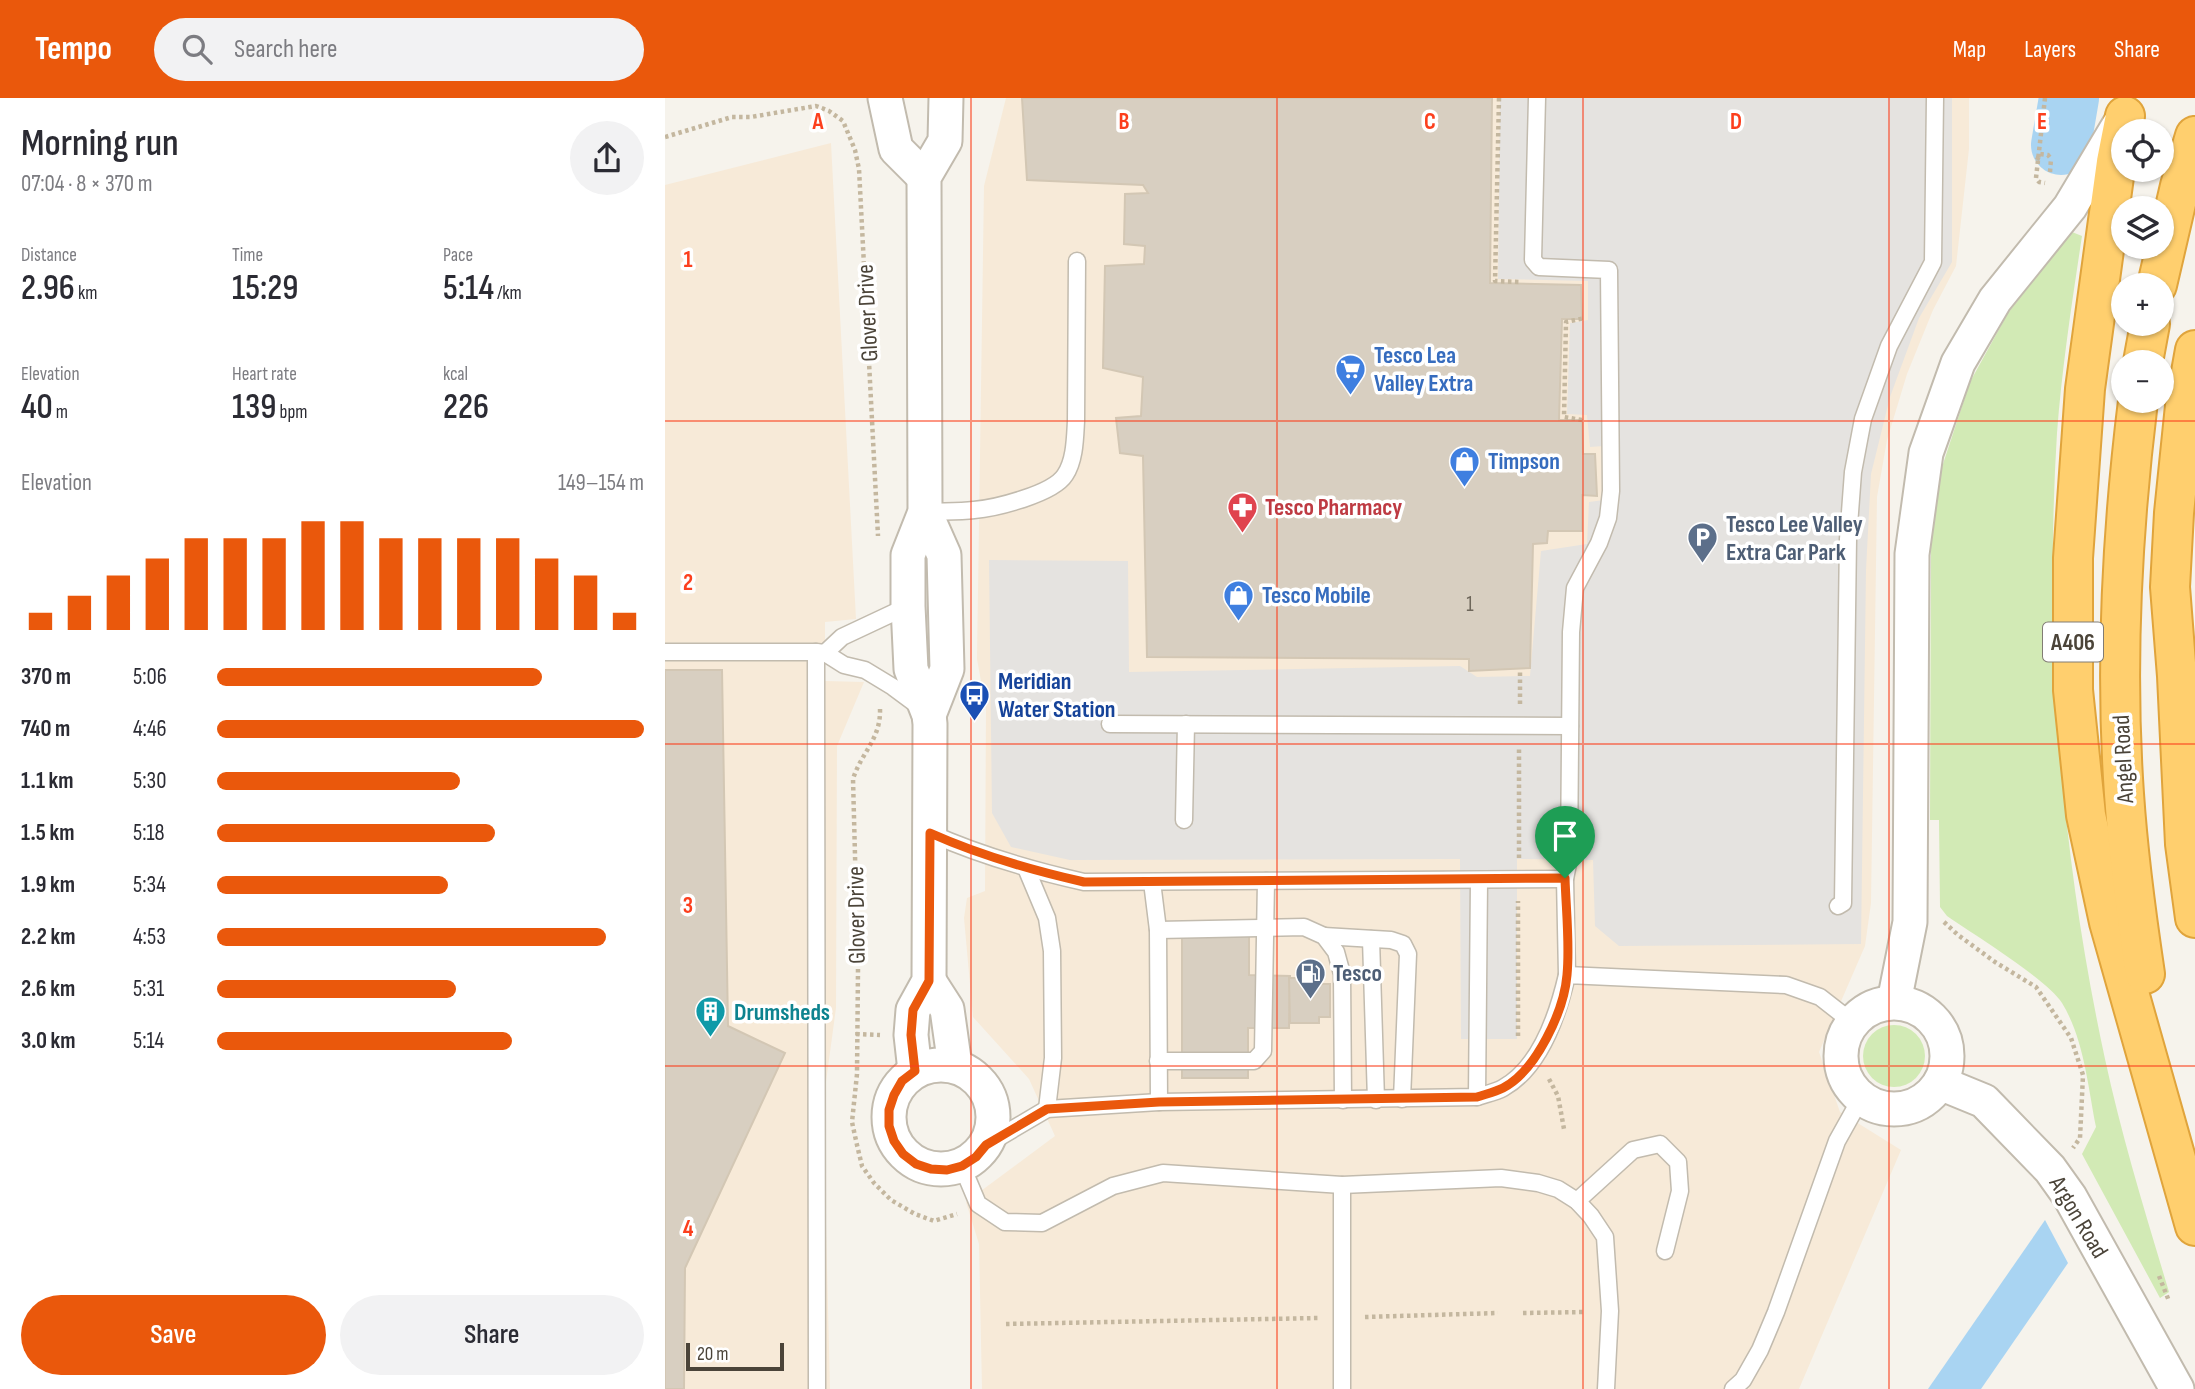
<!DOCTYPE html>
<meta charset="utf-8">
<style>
:root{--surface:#fff;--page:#f2f2f3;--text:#2b2b33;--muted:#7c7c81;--accent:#ea580c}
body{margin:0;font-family:"Sofia Sans Condensed",sans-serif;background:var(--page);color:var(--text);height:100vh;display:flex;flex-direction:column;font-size:26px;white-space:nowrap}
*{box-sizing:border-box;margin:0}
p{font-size:23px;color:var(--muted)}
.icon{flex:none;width:38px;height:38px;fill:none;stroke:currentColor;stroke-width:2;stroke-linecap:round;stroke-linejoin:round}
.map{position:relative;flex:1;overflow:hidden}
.sheet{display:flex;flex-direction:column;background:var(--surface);width:665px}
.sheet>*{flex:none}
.buttons{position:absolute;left:1446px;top:21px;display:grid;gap:14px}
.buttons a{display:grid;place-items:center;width:63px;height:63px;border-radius:50%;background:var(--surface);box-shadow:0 2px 5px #0004;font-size:35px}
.scale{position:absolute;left:21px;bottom:18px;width:98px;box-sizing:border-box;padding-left:7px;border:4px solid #4b4439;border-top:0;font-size:19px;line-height:24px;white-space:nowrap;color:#4b4439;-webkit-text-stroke:5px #fff;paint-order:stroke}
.pin{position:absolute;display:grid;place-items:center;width:60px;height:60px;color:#fff;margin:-72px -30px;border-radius:50% 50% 50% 0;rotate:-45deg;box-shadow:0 0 7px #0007}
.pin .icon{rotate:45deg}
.round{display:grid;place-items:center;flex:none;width:74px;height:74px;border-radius:37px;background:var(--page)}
.overview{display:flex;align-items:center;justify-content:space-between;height:119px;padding:0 21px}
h1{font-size:38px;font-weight:600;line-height:52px}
.figures{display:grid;grid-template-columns:repeat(3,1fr);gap:10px;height:119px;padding:7px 21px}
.figures div{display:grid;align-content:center}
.figures b{font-size:35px;font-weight:600}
.figures small{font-size:19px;font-weight:400}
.figures p{font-size:19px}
.chart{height:196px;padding:14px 21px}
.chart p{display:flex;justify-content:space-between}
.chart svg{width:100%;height:126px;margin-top:7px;stroke:var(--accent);stroke-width:6}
.button{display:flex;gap:14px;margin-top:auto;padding:14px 21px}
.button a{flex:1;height:80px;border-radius:42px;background:var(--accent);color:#fff;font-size:28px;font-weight:600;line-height:80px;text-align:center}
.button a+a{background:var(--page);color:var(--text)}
ul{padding:0 21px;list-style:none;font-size:23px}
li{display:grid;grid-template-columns:112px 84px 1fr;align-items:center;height:52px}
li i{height:18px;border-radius:9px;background:var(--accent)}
header{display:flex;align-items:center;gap:42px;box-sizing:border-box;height:98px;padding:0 35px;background:var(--accent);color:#fff}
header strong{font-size:33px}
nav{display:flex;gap:38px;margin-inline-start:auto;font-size:24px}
.search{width:490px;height:63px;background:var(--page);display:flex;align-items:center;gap:18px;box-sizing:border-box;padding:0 24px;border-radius:38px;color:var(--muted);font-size:26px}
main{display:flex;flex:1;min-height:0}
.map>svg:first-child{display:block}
</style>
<header>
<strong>Tempo</strong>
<div class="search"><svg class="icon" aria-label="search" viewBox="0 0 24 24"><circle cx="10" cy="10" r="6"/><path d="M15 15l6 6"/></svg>Search here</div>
<nav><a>Map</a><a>Layers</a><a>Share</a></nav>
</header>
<main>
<section class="sheet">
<div class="overview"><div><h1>Morning run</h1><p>07:04 · 8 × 370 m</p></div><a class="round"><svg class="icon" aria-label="share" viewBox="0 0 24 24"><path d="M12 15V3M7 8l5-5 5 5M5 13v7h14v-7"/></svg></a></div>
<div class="figures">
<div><p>Distance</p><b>2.96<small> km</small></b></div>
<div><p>Time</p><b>15:29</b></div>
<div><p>Pace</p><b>5:14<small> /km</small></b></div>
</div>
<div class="figures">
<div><p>Elevation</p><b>40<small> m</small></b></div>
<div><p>Heart rate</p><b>139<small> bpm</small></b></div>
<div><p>kcal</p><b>226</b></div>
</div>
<div class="chart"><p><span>Elevation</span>149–154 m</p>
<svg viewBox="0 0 160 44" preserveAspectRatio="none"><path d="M5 44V38M15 44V32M25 44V25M35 44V19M45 44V12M55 44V12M65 44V12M75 44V6M85 44V6M95 44V12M105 44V12M115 44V12M125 44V12M135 44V19M145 44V25M155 44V38"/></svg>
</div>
<ul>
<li><b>370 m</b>5:06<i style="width:76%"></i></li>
<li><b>740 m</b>4:46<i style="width:100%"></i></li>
<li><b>1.1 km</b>5:30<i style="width:57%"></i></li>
<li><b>1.5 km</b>5:18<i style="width:65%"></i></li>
<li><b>1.9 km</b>5:34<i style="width:54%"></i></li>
<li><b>2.2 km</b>4:53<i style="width:91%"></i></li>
<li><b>2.6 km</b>5:31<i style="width:56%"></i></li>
<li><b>3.0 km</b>5:14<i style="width:69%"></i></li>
</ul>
<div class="button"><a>Save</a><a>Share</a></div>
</section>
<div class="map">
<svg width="1530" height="1291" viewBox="0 0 1530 1291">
<rect width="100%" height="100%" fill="#f6f3ec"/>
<g fill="#f7ead8">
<path d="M341 0H1304V51L1291 168 1268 212 1242 276 1222 342 1212 399 1206 805 1200 848 1154 954 1175 1014 1236 1052 1134 1291H317L314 1146 301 1104 390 1038 364 981 308 919 299 820 302 800 320 793 321 611 312 561 319 88Z"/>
<path d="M166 45 191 521 160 524V583L199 584 172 648 171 910 158 1006 165 1291H0V87Z"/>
</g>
<g fill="#d2eab5">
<path d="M1407 134 1417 138C1407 204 1397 269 1392 335 1379 544 1396 757 1440 961 1457 1040 1481 1117 1504 1194L1495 1200 1417 1056 1431 1029C1423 989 1419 941 1397 905 1383 882 1308 836 1282 818L1275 809 1274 722H1265L1266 437 1277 369 1305 284 1343 215Z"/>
<circle cx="1229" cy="958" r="31"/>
</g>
<path fill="#e5e3e0" d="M835 0H1287V164L1254 220 1225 299 1206 376 1201 472 1196 846 954 848 930 828 928 762 852 761V941H796L795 761 405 762 346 749 327 715 324 462 463 463 464 574 795 568 812 579 865 578 876 453 922 446 924 404 939 402V348L925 349 922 317 902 316 905 225 923 222V183L833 181Z"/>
<path fill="#a9d4f2" d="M1380 1122 1403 1165 1316 1291H1263Z"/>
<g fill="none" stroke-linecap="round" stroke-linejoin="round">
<path stroke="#a9d4f2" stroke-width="60" d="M1396 47 1404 0"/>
</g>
<g fill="#d8cfc1" stroke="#d3c7b4" stroke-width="2">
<path d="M357 0H827L825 185 916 187 917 221H897L894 322H917L918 356H930L932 398 917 397V433H883L882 445 868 446 865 570 804 573V561L482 559 478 358 455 355 451 320 476 318 478 279 438 270 440 168 479 166 480 148 459 146 460 96 483 95 478 87 362 82Z"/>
<path d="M0 572H57L63 928 120 955 20 1170 19 1291H0Z"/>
<path d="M517 825 584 826V877L625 878 624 930H583V980H517Z"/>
<path d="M624 880H654V886H665V919H654V925H625Z"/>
</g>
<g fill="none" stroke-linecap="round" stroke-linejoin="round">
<defs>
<g id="lane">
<path d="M872 0 868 162 874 169 944 172 946 393 943 420 934 445 910 490 906 534 904 761 900 781 902 877"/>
<path d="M260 414C276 413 293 414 309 412 331 410 388 396 400 377 410 362 410 340 411 323L412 163"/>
<path d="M0 554H151L152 1291"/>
<path d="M151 554 160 555 179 567 200 572 228 589 255 609"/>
<path d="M160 555 177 539 243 508"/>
<path d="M445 626 905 628"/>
<path d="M519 722 521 626"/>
<path d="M265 735C314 757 366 772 419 784L900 781"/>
<path d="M361 770 382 820 387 853 388 960 382 1011"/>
<path d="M487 784 493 832 494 1004"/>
<path d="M1173 808 1178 805 1183 441 1188 374 1198 321 1224 248 1268 164 1270 0"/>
<path d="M493 832 639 829 659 838 671 854 677 876 678 1002"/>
<path d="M659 838 726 842 738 846 743 856 737 1001"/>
<path d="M706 841 711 1002"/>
<path d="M493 963H589L598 953 601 783"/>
<path d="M812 999 814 783"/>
<path d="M321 1047 382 1011 494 1004 812 999C821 996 831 994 838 990 876 969 893 916 902 877L1121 887 1155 899 1187 924"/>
<path d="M297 1068 313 1106 340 1124 377 1125 448 1088 498 1075 677 1087 836 1080 873 1085 893 1091 912 1103 926 1118 940 1139 945 1213 941 1291"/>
<path d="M677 1087V1291"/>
<path d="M912 1103 968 1052 995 1046 1013 1064 1015 1093 1000 1153"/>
<path d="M1068 1291 1078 1282 1095 1252 1111 1214 1172 1043 1196 1000"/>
</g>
<g id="street">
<path d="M220 0 231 51 259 79"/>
<path d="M260 414 279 457 282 571 264 617"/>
<path d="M264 883 282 911 290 968"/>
<path d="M1229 904 1245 824 1247 456 1261 355 1293 265 1330 202 1405 109 1454 27"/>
<circle cx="1229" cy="958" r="53"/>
<circle cx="276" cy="1019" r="52"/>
<path d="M250 973 246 937 248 912 264 883 265 626 264 617 246 571 243 508V457L260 414 259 79 280 43 281 0"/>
<path d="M1275 985 1319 1003 1385 1071 1405 1099 1512 1291"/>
</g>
<g id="highway">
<path d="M1460 18 1451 64 1420 291 1408 460V592L1421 717 1444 824 1530 1128"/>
<path d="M1492 187 1515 88 1530 38"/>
<path d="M1530 252 1520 308 1509 415 1505 489 1512 578 1520 746 1530 820"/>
<path d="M1478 264 1485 226"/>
<path d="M1473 303C1457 433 1450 565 1459 696 1463 756 1471 816 1480 876"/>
</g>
</defs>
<use href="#lane" stroke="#c2bbae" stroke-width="19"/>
<use href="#street" stroke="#c2bbae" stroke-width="37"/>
<use href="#highway" stroke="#e0a43c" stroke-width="42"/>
<g stroke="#c4b79f" stroke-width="4.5" stroke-dasharray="3.5 3.5" stroke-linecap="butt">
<path d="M834 0 830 183 855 184"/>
<path d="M1380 0 1371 80 1374 84 1380 85"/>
<path d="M0 39 67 19H86L151 8 164 13 178 23 190 52 194 71 213 438"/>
<path d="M1385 74 1386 61"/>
<path d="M917 322 899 319 901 224 920 220"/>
<path d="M855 606V571"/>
<path d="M215 611C216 641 196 655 188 681L193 872 192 976 187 1024 192 1047 197 1068 209 1085 226 1102 250 1116 269 1123 292 1116"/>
<path d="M854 760V649"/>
<path d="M1279 824 1293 837 1330 864 1371 889 1406 940 1418 977 1415 1040 1408 1050"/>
<path d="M191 936 215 937"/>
<path d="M853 938V803"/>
<path d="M884 981 893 998 899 1031"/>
<path d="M1494 1178 1504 1203"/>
<path d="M858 1215 921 1214"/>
<path d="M700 1219 833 1215"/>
<path d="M341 1226 654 1220"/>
</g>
<use href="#lane" stroke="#fff" stroke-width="16"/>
<use href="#street" stroke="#fff" stroke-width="33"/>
<use href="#highway" stroke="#ffcf6e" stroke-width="38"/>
<path stroke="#c4b79f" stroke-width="4.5" stroke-dasharray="3.5 3.5" stroke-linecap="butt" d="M1372 62 1375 56 1383 57 1386 61"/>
</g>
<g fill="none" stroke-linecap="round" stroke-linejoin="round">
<defs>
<path id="route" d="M265 735C314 757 366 772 419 784L900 780C901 812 905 846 902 877 899 913 871 973 838 990 830 994 821 996 812 999L494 1004 382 1011 321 1047 311 1059 297 1068 282 1072 266 1071 251 1066 238 1056 229 1043 224 1028V1012L229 997 237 983 250 973 246 937 248 912 264 883Z"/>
</defs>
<use href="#route" stroke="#fff" stroke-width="14"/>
<use href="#route" stroke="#ea580c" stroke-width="9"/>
</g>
<path fill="none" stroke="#fc3f1d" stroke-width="2" stroke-opacity="0.55" d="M306 0V1291M612 0V1291M918 0V1291M1224 0V1291M0 323H1530M0 646H1530M0 968H1530"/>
<defs>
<symbol id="supermarket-pin" viewBox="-11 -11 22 30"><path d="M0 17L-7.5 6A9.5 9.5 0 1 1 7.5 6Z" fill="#3f7fe0" stroke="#fff"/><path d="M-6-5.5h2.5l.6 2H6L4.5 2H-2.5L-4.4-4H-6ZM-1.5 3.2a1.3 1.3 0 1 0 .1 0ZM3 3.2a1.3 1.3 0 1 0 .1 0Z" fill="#fff"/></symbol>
<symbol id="shop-pin" viewBox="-11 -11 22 30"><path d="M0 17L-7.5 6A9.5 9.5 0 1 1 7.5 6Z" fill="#3f7fe0" stroke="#fff"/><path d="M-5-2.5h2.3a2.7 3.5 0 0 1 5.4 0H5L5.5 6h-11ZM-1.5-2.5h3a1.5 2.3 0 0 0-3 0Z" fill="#fff"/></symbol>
<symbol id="pharmacy-pin" viewBox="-11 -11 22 30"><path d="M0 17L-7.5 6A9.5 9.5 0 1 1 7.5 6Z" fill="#e0444e" stroke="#fff"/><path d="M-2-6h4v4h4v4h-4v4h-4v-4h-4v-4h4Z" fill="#fff"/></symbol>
<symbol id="parking-pin" viewBox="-11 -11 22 30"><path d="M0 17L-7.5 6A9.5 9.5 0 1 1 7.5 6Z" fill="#5c6f8a" stroke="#fff"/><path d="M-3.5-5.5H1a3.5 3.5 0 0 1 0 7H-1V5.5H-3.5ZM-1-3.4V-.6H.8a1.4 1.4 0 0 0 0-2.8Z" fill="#fff"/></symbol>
<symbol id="bus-pin" viewBox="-11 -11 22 30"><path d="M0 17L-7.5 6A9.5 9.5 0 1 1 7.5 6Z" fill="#1a4fb4" stroke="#fff"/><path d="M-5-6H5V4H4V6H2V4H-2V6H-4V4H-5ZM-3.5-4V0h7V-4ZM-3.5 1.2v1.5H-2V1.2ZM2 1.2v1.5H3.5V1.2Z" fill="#fff"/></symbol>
<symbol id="fuel-pin" viewBox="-11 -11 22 30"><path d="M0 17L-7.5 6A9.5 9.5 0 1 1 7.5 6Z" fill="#5c6f8a" stroke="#fff"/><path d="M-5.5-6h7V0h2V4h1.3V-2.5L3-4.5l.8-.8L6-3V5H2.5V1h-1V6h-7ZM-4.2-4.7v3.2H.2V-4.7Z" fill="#fff"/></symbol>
<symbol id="building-pin" viewBox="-11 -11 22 30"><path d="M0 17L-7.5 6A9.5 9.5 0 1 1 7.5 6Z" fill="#0f9aa8" stroke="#fff"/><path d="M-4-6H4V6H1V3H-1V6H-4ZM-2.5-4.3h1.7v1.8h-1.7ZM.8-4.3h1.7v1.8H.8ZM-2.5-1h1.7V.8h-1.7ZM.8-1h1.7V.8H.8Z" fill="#fff"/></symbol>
</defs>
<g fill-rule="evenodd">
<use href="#supermarket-pin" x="668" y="254" width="35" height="47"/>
<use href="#shop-pin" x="782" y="346" width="35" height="47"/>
<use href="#pharmacy-pin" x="560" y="392" width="35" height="47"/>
<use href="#parking-pin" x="1020" y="422" width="35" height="47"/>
<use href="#shop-pin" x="556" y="480" width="35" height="47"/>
<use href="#bus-pin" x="292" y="580" width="35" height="47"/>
<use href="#fuel-pin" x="628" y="858" width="35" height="47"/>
<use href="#building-pin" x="28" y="896" width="35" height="47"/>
</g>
<g text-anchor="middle" stroke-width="7" stroke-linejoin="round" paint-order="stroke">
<g font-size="21" fill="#6e675b">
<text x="805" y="513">1</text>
</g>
<rect fill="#fff" stroke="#817c74" stroke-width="2" x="1378" y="524.5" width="60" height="39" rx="5"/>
<g font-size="23" font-weight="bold" fill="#4b4439">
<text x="1408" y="552">A406</text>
</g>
<g font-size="24" fill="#4b4439" stroke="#fff">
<text transform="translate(202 215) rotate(-93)" y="8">Glover Drive</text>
<text transform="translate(1458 661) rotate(-93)" y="8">Angel Road</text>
<text transform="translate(191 817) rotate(-91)" y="8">Glover Drive</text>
<text transform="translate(1414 1119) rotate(59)" y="8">Argon Road</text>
</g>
<g font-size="24" font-weight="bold" fill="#366cbe" stroke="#fff" text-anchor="start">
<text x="709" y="265">Tesco Lea<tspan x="709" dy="28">Valley Extra</tspan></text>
<text x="823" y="371">Timpson</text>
<text x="597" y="505">Tesco Mobile</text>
</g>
<g font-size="24" font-weight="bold" fill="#be3a42" stroke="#fff" text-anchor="start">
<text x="600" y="417">Tesco Pharmacy</text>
</g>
<g font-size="24" font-weight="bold" fill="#4e5e75" stroke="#fff" text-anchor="start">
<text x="1061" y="434">Tesco Lee Valley<tspan x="1061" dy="28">Extra Car Park</tspan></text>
<text x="668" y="883">Tesco</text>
</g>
<g font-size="24" font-weight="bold" fill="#164399" stroke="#fff" text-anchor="start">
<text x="333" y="591">Meridian<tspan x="333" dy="28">Water Station</tspan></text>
</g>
<g font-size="24" font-weight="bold" fill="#0d838f" stroke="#fff" text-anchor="start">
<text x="69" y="922">Drumsheds</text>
</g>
</g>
<g font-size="23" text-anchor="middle" font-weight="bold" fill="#fc3f1d" stroke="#fff" stroke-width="7" stroke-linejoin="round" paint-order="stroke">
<text x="153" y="31">A</text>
<text x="459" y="31">B</text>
<text x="765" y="31">C</text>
<text x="1071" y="31">D</text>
<text x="1377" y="31">E</text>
<text x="23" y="169">1</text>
<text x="23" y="492">2</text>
<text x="23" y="815">3</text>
<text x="23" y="1138">4</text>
</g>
</svg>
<div class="buttons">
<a><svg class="icon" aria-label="locate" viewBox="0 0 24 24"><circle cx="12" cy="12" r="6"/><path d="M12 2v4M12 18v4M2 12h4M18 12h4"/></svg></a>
<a><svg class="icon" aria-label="layers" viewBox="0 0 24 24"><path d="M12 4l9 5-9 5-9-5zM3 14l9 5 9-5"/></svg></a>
<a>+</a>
<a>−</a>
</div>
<div class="scale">20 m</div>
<div class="pin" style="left:900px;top:780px;background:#1e9e55"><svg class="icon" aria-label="arrive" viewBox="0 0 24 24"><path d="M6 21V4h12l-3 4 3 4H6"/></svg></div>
</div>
</main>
